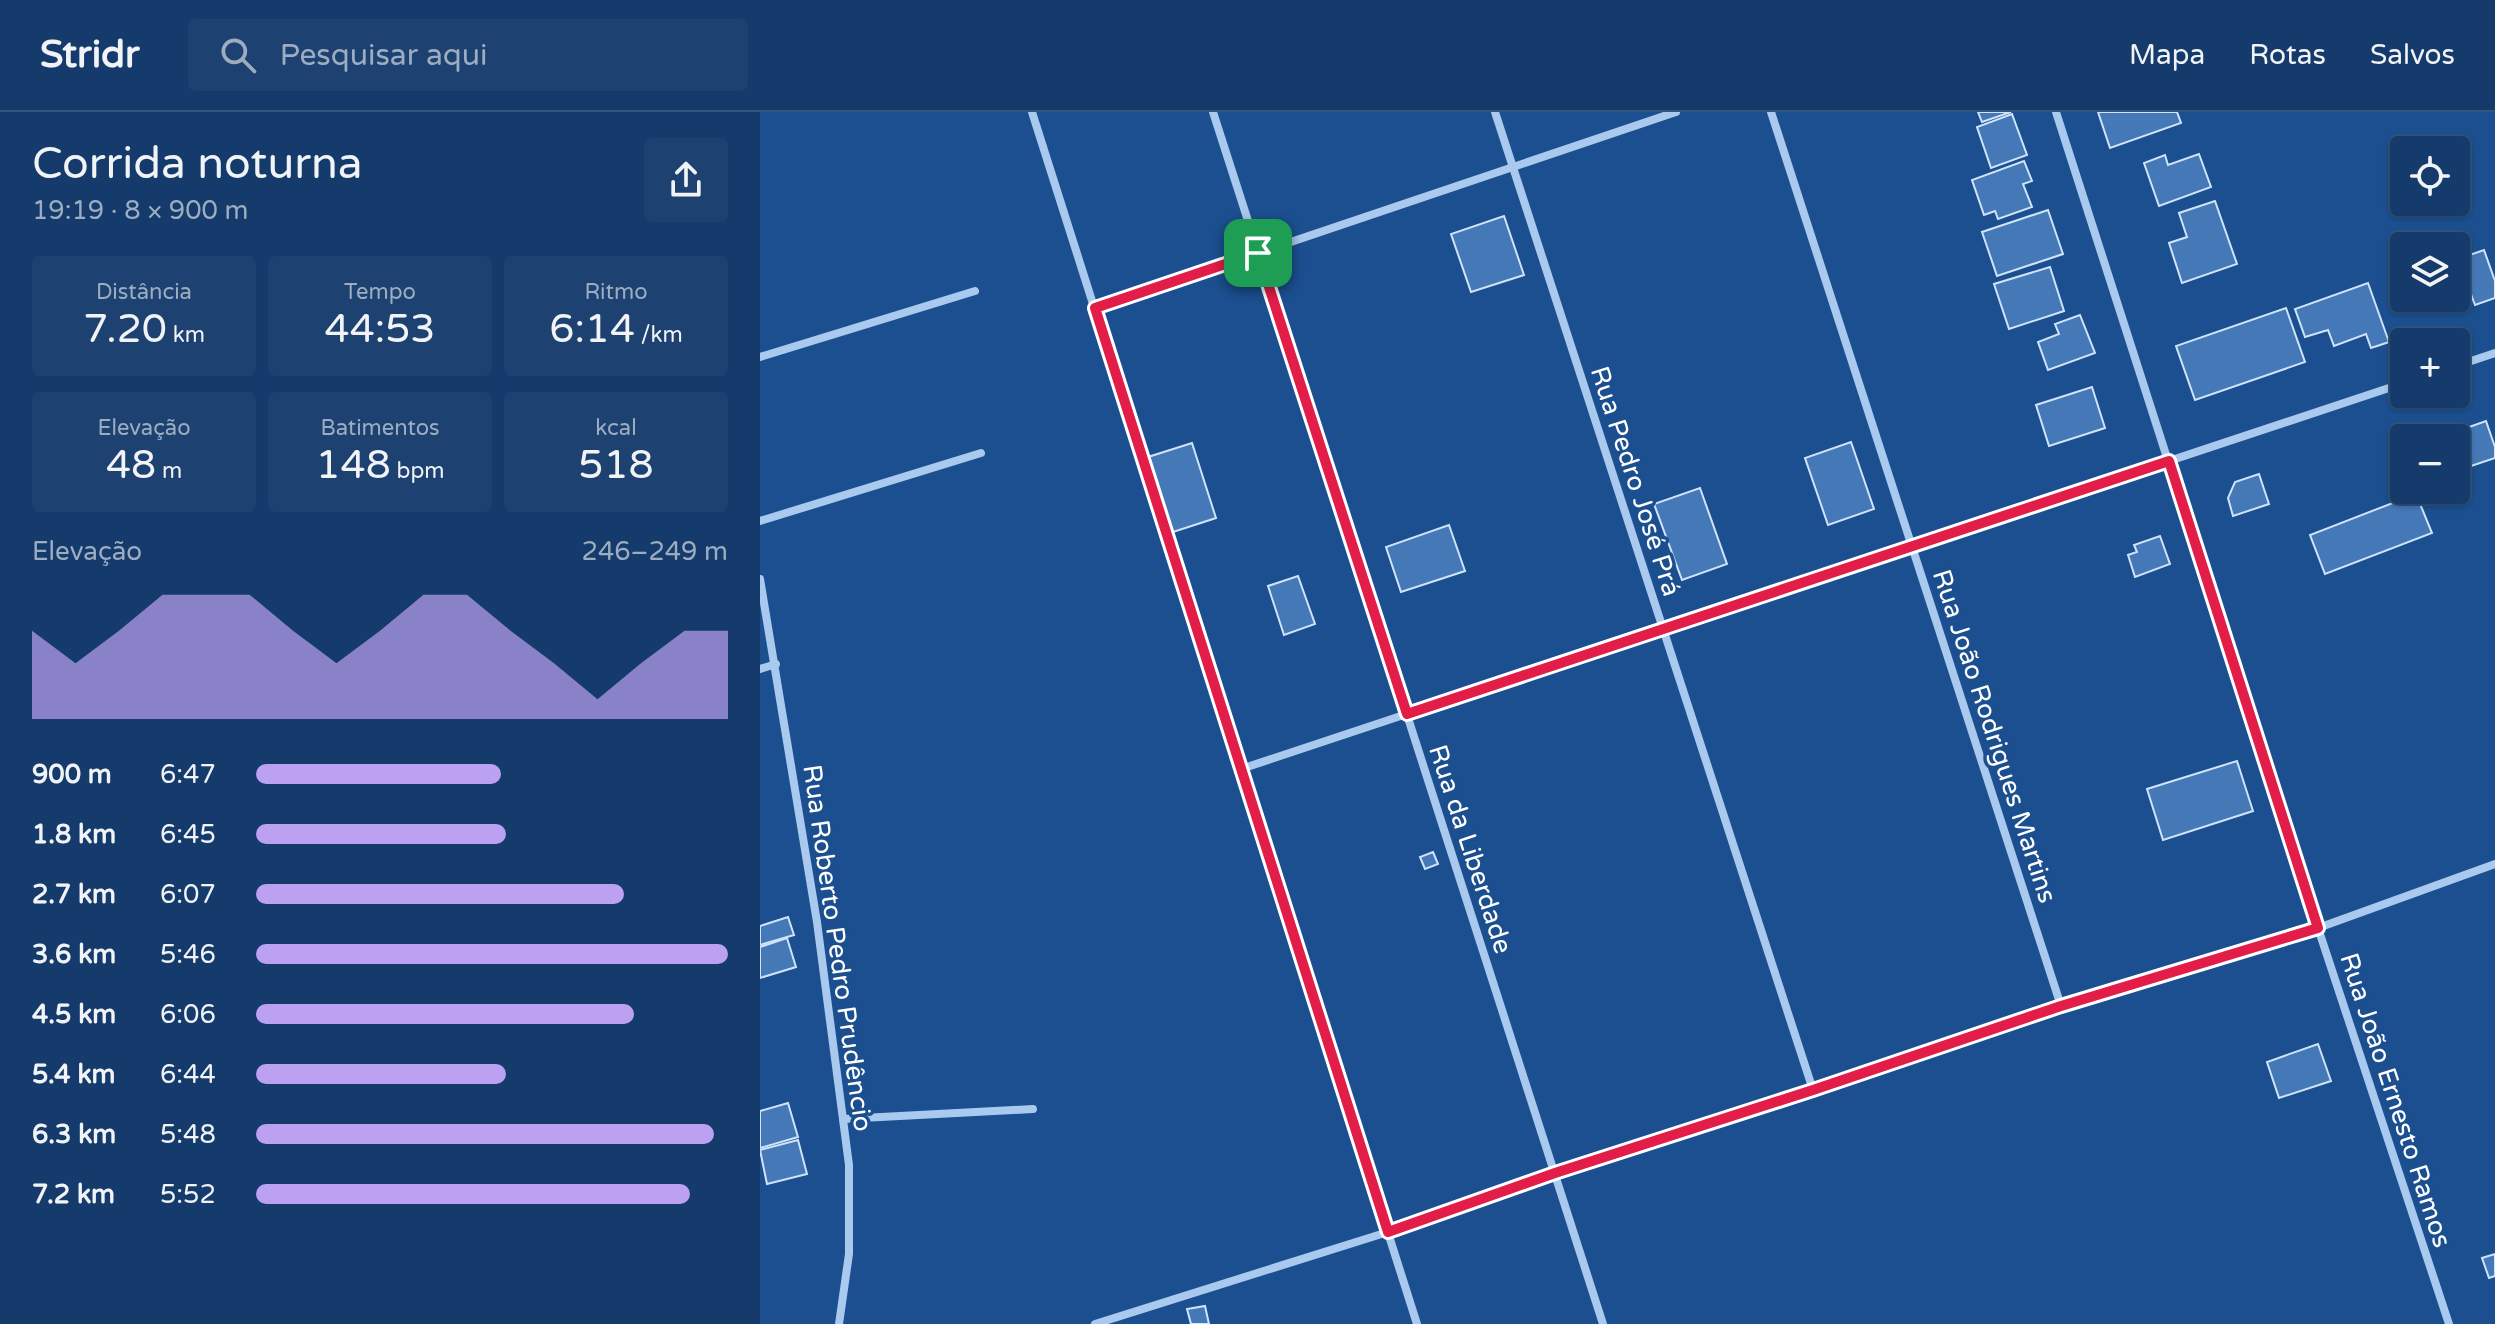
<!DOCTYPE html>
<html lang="pt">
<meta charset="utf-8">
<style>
:root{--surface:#143b6b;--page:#1d4271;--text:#f1f3f6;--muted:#9dadc1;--line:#33557e;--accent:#bca0f2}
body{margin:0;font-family:"Varela Round",sans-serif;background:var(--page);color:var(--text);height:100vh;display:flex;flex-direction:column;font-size:30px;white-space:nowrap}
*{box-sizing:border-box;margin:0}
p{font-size:26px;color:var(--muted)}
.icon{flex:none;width:44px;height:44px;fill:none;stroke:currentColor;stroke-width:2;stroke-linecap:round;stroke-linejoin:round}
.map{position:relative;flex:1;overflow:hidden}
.side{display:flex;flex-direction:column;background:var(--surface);width:760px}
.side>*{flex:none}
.buttons{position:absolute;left:1630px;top:24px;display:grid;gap:16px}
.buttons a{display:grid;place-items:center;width:80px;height:80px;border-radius:8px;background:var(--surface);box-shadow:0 2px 6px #0004,0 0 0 2px var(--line);font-size:40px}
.pin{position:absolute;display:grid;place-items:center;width:68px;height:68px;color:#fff;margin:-34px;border-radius:16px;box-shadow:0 4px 12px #0006}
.round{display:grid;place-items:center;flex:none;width:84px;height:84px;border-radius:8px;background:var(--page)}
.summary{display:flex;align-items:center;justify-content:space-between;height:136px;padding:0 32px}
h1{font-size:44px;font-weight:600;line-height:60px}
.figures{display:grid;grid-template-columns:repeat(3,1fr);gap:12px;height:136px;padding:8px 32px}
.figures div{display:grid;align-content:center;border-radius:8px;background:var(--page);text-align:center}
.figures b{font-size:40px;font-weight:600}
.figures small{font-size:22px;font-weight:400}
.figures p{font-size:22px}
.chart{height:224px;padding:16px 32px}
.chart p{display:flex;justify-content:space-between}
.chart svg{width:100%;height:144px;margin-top:8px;fill:var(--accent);opacity:.7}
ul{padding:0 32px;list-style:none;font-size:26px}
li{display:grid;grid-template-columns:128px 96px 1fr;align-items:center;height:60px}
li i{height:20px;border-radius:10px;background:var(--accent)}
header{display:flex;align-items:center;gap:48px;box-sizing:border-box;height:112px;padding:0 40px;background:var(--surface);border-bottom:2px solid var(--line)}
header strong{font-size:38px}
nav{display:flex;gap:44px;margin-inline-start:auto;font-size:28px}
.search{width:560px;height:72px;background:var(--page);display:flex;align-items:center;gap:20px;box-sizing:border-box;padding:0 28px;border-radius:8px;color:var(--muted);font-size:30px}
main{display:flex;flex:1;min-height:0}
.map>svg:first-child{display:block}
</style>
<header>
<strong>Stridr</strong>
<div class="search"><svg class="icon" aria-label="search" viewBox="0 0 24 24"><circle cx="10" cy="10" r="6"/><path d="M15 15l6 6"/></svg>Pesquisar aqui</div>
<nav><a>Mapa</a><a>Rotas</a><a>Salvos</a></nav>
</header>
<main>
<section class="side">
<div class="summary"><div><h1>Corrida noturna</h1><p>19:19 · 8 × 900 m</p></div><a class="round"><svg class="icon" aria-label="share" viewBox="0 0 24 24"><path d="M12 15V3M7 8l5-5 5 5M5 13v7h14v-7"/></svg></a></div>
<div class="figures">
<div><p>Distância</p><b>7.20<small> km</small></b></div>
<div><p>Tempo</p><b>44:53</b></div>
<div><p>Ritmo</p><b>6:14<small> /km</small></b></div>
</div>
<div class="figures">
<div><p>Elevação</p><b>48<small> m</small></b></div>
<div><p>Batimentos</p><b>148<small> bpm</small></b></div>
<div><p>kcal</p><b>518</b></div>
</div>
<div class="chart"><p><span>Elevação</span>246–249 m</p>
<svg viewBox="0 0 160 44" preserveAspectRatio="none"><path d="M0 44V17L10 27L20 17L30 6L40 6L50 6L60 17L70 27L80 17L90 6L100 6L110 17L120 27L130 38L140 27L150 17L160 17V44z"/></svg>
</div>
<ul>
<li><b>900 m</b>6:47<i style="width:52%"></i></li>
<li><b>1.8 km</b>6:45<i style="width:53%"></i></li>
<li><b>2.7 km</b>6:07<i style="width:78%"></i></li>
<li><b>3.6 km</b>5:46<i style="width:100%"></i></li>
<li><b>4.5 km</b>6:06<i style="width:80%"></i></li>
<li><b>5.4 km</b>6:44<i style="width:53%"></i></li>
<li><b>6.3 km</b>5:48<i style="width:97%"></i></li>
<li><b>7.2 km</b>5:52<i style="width:92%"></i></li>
</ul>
</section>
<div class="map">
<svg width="1735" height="1212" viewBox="0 0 1735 1212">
<rect width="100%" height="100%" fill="#1b4f8f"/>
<g fill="#4478b7" stroke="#cfe3fa" stroke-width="2">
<path d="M1218 0H1251L1222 10Z"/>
<path d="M1338 0H1417L1421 11 1350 36Z"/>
<path d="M1252 2 1267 43 1231 56 1217 15Z"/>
<path d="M1439 42 1451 75 1399 94 1384 51 1405 43 1408 53Z"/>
<path d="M1264 49 1272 69 1263 72 1272 95 1238 107 1235 99 1224 103 1212 68Z"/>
<path d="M1455 89 1477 152 1422 171 1409 131 1427 125 1419 101Z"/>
<path d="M1288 98 1303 142 1237 164 1222 120Z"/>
<path d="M744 104 764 163 711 180 691 122Z"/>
<path d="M1724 138 1735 169V186L1715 193 1698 147Z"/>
<path d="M1290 155 1304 199 1249 217 1234 172Z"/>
<path d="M1608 171 1629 230 1611 236 1606 222 1574 234 1568 218 1545 225 1535 197Z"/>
<path d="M1526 196 1545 250 1435 288 1416 234Z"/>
<path d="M1320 203 1335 241 1288 258 1278 230 1299 222 1295 212Z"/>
<path d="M1332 275 1345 316 1289 334 1276 293Z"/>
<path d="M1726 309 1735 335V346L1696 359V326H1678Z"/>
<path d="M1091 330 1114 397 1068 413 1045 346Z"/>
<path d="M432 331 456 406 413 420 388 345Z"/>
<path d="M1499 362 1509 392 1473 404 1468 386 1475 370Z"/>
<path d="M940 376 967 452 922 468 894 392Z"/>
<path d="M1656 382 1672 421 1565 462 1550 423Z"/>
<path d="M689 413 705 459 641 480 626 435Z"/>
<path d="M1400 424 1410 452 1375 465 1368 443 1377 440 1374 433Z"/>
<path d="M538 464 555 512 524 523 508 474Z"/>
<path d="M1477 649 1493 699 1403 728 1387 677Z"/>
<path d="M673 740 678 752 665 757 660 745Z"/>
<path d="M28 805 34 823 0 833V814Z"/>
<path d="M27 826 36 855 0 866V835Z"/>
<path d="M1558 932 1571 969 1519 986 1507 950Z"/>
<path d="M28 991 38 1025 0 1036V999Z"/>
<path d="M38 1028 47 1062 7 1072 0 1038Z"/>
<path d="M1735 1142V1164L1729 1166 1722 1146Z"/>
<path d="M445 1194 449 1212H431L427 1197Z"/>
</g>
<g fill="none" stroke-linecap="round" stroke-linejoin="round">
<g stroke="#a9c9ee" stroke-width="8">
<path d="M272 0 657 1212"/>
<path d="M453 0 843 1212"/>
<path d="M735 0 1053 978"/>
<path d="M1011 0 1301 894"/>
<path d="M1296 0 1558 816 1689 1212"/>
<path d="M335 196 916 0"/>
<path d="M0 245 215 179"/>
<path d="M1696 254 1735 241"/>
<path d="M0 409 221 341"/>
<path d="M0 467 57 810 89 1053V1142L79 1212"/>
<path d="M0 557 16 552"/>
<path d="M481 657 1644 271"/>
<path d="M83 1007 273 997"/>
<path d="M335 1212 628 1120 795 1061 1053 978 1301 894 1558 816 1735 752"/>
</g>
</g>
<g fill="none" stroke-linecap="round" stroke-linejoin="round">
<defs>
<path id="route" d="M498 141 647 602 1409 349 1558 816 1301 894 1053 978 795 1061 628 1120 335 196Z"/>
</defs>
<use href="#route" stroke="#fff" stroke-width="16"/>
<use href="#route" stroke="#e11d48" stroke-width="10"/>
</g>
<g text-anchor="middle" stroke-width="7" stroke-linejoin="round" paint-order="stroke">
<g font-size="26" fill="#fff" stroke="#1b4f8f">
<text transform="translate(876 369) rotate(72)" y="9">Rua Pedro José Prá</text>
<text transform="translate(1235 624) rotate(72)" y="9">Rua João Rodrigues Martins</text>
<text transform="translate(711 737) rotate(72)" y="9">Rua da Liberdade</text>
<text transform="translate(78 836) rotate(82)" y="9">Rua Roberto Pedro Prudêncio</text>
<text transform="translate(1636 988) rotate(72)" y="9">Rua João Ernesto Ramos</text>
</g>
</g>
</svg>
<div class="buttons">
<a><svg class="icon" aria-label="locate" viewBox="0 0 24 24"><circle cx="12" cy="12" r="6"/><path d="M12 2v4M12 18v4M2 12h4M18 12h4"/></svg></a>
<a><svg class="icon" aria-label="layers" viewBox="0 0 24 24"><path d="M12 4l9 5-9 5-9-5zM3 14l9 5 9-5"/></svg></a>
<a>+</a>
<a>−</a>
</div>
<div class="pin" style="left:498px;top:141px;background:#1e9e55"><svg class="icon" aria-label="arrive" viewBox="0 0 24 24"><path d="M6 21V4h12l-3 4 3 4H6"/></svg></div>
</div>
</main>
